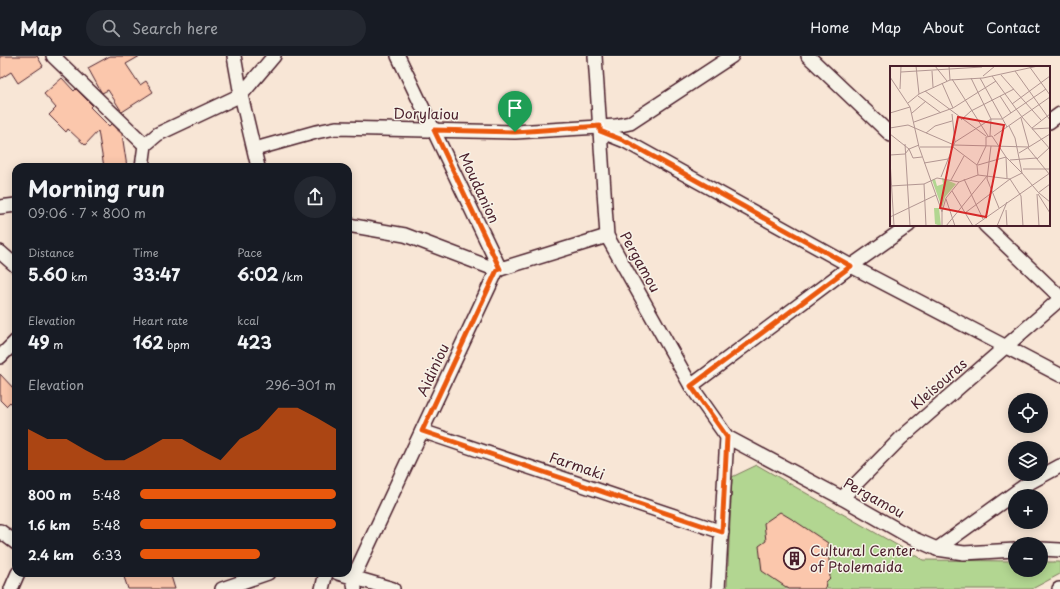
<!DOCTYPE html>
<meta charset="utf-8">
<style>
:root{--surface:#171b24;--page:#242831;--text:#f1f3f6;--muted:#9ea1a6;--line:#363941;--accent:#ea580c}
body{margin:0;font-family:"Playpen Sans",sans-serif;background:var(--page);color:var(--text);height:100vh;display:flex;flex-direction:column;font-size:15px;white-space:nowrap}
*{box-sizing:border-box;margin:0}
p{font-size:13px;color:var(--muted)}
.icon{flex:none;width:22px;height:22px;fill:none;stroke:currentColor;stroke-width:2;stroke-linecap:round;stroke-linejoin:round}
.map{position:relative;flex:1;overflow:hidden}
.panel{position:absolute;left:12px;top:107px;width:340px;height:414px;display:flex;flex-direction:column;background:var(--surface);border-radius:12px;box-shadow:0 2px 10px #0003}
.panel>*{flex:none}
.controls{position:absolute;left:1008px;top:337px;display:grid;gap:8px}
.controls a{display:grid;place-items:center;width:40px;height:40px;border-radius:50%;background:var(--surface);box-shadow:0 2px 10px #0003;font-size:20px}
.pin{position:absolute;display:grid;place-items:center;width:34px;height:34px;color:#fff;margin:-41px -17px;border-radius:50% 50% 50% 0;rotate:-45deg;box-shadow:0 0 4px #0007}
.pin .icon{rotate:45deg}
.round{display:grid;place-items:center;flex:none;width:42px;height:42px;border-radius:21px;background:var(--page)}
.headline{display:flex;align-items:center;justify-content:space-between;height:68px;padding:0 16px}
h1{font-size:22px;font-weight:700;line-height:30px}
.stats{display:grid;grid-template-columns:repeat(3,1fr);gap:6px;height:68px;padding:4px 16px}
.stats div{display:grid;align-content:center}
.stats b{font-size:17px;font-weight:700}
.stats small{font-size:11px;font-weight:400}
.stats p{font-size:11px}
.chart{height:112px;padding:8px 16px}
.chart p{display:flex;justify-content:space-between}
.chart svg{width:100%;height:72px;margin-top:4px;fill:var(--accent);opacity:.7}
ul{padding:0 16px;list-style:none;font-size:13px}
li{display:grid;grid-template-columns:64px 48px 1fr;align-items:center;height:30px}
li i{height:10px;border-radius:5px;background:var(--accent)}
header{display:flex;align-items:center;gap:24px;box-sizing:border-box;height:56px;padding:0 20px;background:var(--surface);border-bottom:1px solid var(--line)}
header strong{font-size:19px}
nav{display:flex;gap:22px;margin-inline-start:auto;font-size:14px}
.search{width:280px;height:36px;background:var(--page);display:flex;align-items:center;gap:10px;box-sizing:border-box;padding:0 14px;border-radius:22px;color:var(--muted);font-size:15px}
.map>svg:first-child{display:block}
</style>
<header>
<strong>Map</strong>
<div class="search"><svg class="icon" aria-label="search" viewBox="0 0 24 24"><circle cx="10" cy="10" r="6"/><path d="M15 15l6 6"/></svg>Search here</div>
<nav><a>Home</a><a>Map</a><a>About</a><a>Contact</a></nav>
</header>
<div class="map">
<svg width="1060" height="533" viewBox="0 0 1060 533">
<rect width="100%" height="100%" fill="#f8e6d6"/>
<filter id="ink" filterUnits="userSpaceOnUse"><feTurbulence type="fractalNoise" baseFrequency=".025" numOctaves="2"/><feDisplacementMap in="SourceGraphic" scale="8" xChannelSelector="R" yChannelSelector="G"/><feConvolveMatrix kernelMatrix="1 2 1 2 8 2 1 2 1" color-interpolation-filters="sRGB"/></filter>
<g filter="url(#ink)">
<path fill="#b2d691" stroke="#7e7a5e" d="M757 409 923 504 1015 505V514H1041V506H1060V518L1032 533H727L732 421Z"/>
<g fill="#fbc7ac" stroke="#4a1f2b">
<path d="M0 0H37L43 10 18 27 11 16 0 23Z"/>
<path d="M110 0H140L126 8 140 29 146 25 153 36 122 56 108 34 102 37 100 34 88 12Z"/>
<path d="M62 22 74 35 76 33 92 49 90 51 109 70 111 68 122 78 127 111H104L98 75 85 89 68 73 66 76 49 59 56 52 44 38Z"/>
<path d="M0 318 16 335V352L10 346 6 350 0 344Z"/>
<path d="M780 456 795 465 828 487 830 522 826 526 825 533H789L762 515 759 490 766 485 764 467Z"/>
<path d="M135 517H170L175 533H128L124 521Z"/>
</g>
<g fill="none" stroke-linecap="round" stroke-linejoin="round">
<defs>
<g id="minor">
<path d="M53 0 145 89"/>
<path d="M234 0 241 39 258 111"/>
<path d="M398 0 500 213"/>
<path d="M595 0 607 180 691 330 727 381 718 533"/>
<path d="M808 0 891 79"/>
<path d="M1049 66 1060 58"/>
<path d="M600 75 625 85 851 210 1060 319"/>
<path d="M255 93 316 76 336 72 515 76 616 70 630 67 732 0"/>
<path d="M142 111 145 89 158 78 241 39 274 0"/>
<path d="M0 151 16 149"/>
<path d="M348 169 405 179 497 214"/>
<path d="M985 169 1060 241"/>
<path d="M0 196 16 210"/>
<path d="M0 301 16 285"/>
<path d="M691 330 851 210 909 169"/>
<path d="M422 375 722 476"/>
<path d="M727 381 842 442 912 482 937 493 964 497 1015 494"/>
<path d="M842 442 901 382 1060 243"/>
<path d="M0 475 16 487"/>
<path d="M937 493 1027 428 1060 410"/>
<path d="M1041 493 1060 494"/>
<path d="M338 517 393 533"/>
<path d="M11 533 18 517"/>
<path d="M222 533 268 517"/>
<path d="M322 533 326 517"/>
<path d="M355 533 353 522 497 214 607 180"/>
<path d="M1059 533H1060"/>
</g>
</defs>
<use href="#minor" stroke="#4a1f2b" stroke-width="16"/>
<use href="#minor" stroke="#f7f3e8" stroke-width="13"/>
</g>
</g>
<g fill="none" stroke-linecap="round" stroke-linejoin="round" filter="url(#ink)">
<defs>
<path id="route" d="M600 70V75L625 85 851 210 691 330 727 381 722 476 422 375 497 214 500 213 434 74 515 76Z"/>
</defs>
<use href="#route" stroke="#fff" stroke-width="8"/>
<use href="#route" stroke="#ea580c" stroke-width="5"/>
</g>
<defs>
<symbol id="building-ring" viewBox="-11 -11 22 22"><circle r="9.5" fill="#f7f3e8" stroke="#4a1f2b" stroke-width="1.5"/><path d="M-4-6H4V6H1V3H-1V6H-4ZM-2.5-4.3h1.7v1.8h-1.7ZM.8-4.3h1.7v1.8H.8ZM-2.5-1h1.7V.8h-1.7ZM.8-1h1.7V.8H.8Z" fill="#4a1f2b"/></symbol>
</defs>
<g fill-rule="evenodd">
<use href="#building-ring" x="782" y="490" width="25" height="25"/>
</g>
<g text-anchor="middle" stroke-width="3" stroke-linejoin="round" paint-order="stroke">
<g font-size="14" fill="#4a1f2b" stroke="#f7f3e8">
<text transform="translate(426 58) rotate(1)" y="5">Dorylaiou</text>
<text transform="translate(479 132) rotate(65)" y="5">Moudanion</text>
<text transform="translate(640 206) rotate(61)" y="5">Pergamou</text>
<text transform="translate(433 314) rotate(-65)" y="5">Aidiniou</text>
<text transform="translate(939 328) rotate(-41)" y="5">Kleisouras</text>
<text transform="translate(577 410) rotate(19)" y="5">Farmaki</text>
<text transform="translate(874 442) rotate(29)" y="5">Pergamou</text>
</g>
<g font-size="14" fill="#4a1f2b" stroke="#f7f3e8" text-anchor="start">
<text x="810" y="500">Cultural Center<tspan x="810" dy="16">of Ptolemaida</tspan></text>
</g>
</g>
<g transform="translate(890 10)">
<rect width="160" height="160" fill="#f8e6d6"/>
<path d="M52 112 66 118 55 131 52 142 42 114 45 113 47 120 53 118ZM44 142H49L51 160 45 158Z" fill="#b2d691"/>
<path fill="none" stroke="#b29692" stroke-width="1" d="M26 0 29 28M45 0 57 15M59 0 60 14M139 0 160 29M42 5 43 21M125 5 160 54M11 6 92 1M111 9 151 54M93 10 105 0M102 10 132 51 160 83M0 11 20 41 29 81 52 146V160M81 12 101 53 100 70M90 12 117 61M62 13 98 70M52 17 63 42M10 23 11 0M35 25 96 70M28 30 51 47M110 30 121 47M18 37 29 28 60 14 93 12 148 0M122 38 160 10M0 47 20 41M22 47 36 35M62 48 65 76M71 54 81 45 124 23M24 56 63 42 106 15M119 60 125 72 132 107M0 62 18 59 64 79 139 81 131 52M142 62 160 48M142 63 160 62M36 67 45 60 62 55M0 68 19 83 29 79M104 70 160 31M15 78 20 160M101 80 97 113 109 142M30 81H63L87 99 88 109M138 82 160 109M19 83 23 92 32 91M129 87 160 68M0 89 15 88 19 83M116 91 117 112M147 93 159 82M0 94 4 160M120 94 147 92M34 97 58 93M87 99 96 80V71L102 70 116 91 132 107M88 99 116 91M133 103H160M51 111 65 76 101 53H112L156 23M74 113 93 153M61 114 74 90M34 118 36 160M0 120 34 118 47 112 69 116 88 109 120 113 132 107 148 126M62 125 83 160M148 127 160 118M149 127 160 136M147 128 149 160M148 128 160 147M56 133 65 160M116 144 117 160M52 146 56 132 69 116M75 147 120 113 131 130 133 160M0 151 46 129M56 160 97 110M84 160 160 107M107 160 117 136"/>
<path fill="#d62828" fill-opacity="0.15" stroke="#d62828" stroke-width="2" d="M68 51 114 59 96 151 50 142Z"/>
<rect width="160" height="160" fill="none" stroke="#4a1f2b" stroke-width="2"/>
</g>
</svg>
<div class="controls">
<a><svg class="icon" aria-label="locate" viewBox="0 0 24 24"><circle cx="12" cy="12" r="6"/><path d="M12 2v4M12 18v4M2 12h4M18 12h4"/></svg></a>
<a><svg class="icon" aria-label="layers" viewBox="0 0 24 24"><path d="M12 4l9 5-9 5-9-5zM3 14l9 5 9-5"/></svg></a>
<a>+</a>
<a>−</a>
</div>
<div class="pin" style="left:515px;top:76px;background:#1e9e55"><svg class="icon" aria-label="arrive" viewBox="0 0 24 24"><path d="M6 21V4h12l-3 4 3 4H6"/></svg></div>
<section class="panel">
<div class="headline"><div><h1>Morning run</h1><p>09:06 · 7 × 800 m</p></div><a class="round"><svg class="icon" aria-label="share" viewBox="0 0 24 24"><path d="M12 15V3M7 8l5-5 5 5M5 13v7h14v-7"/></svg></a></div>
<div class="stats">
<div><p>Distance</p><b>5.60<small> km</small></b></div>
<div><p>Time</p><b>33:47</b></div>
<div><p>Pace</p><b>6:02<small> /km</small></b></div>
</div>
<div class="stats">
<div><p>Elevation</p><b>49<small> m</small></b></div>
<div><p>Heart rate</p><b>162<small> bpm</small></b></div>
<div><p>kcal</p><b>423</b></div>
</div>
<div class="chart"><p><span>Elevation</span>296–301 m</p>
<svg viewBox="0 0 160 44" preserveAspectRatio="none"><path d="M0 44V19L10 25L20 25L30 32L40 38L50 38L60 32L70 25L80 25L90 32L100 38L110 25L120 19L130 6L140 6L150 12L160 19V44z"/></svg>
</div>
<ul>
<li><b>800 m</b>5:48<i style="width:100%"></i></li>
<li><b>1.6 km</b>5:48<i style="width:100%"></i></li>
<li><b>2.4 km</b>6:33<i style="width:61%"></i></li>
</ul>
</section>
</div>
